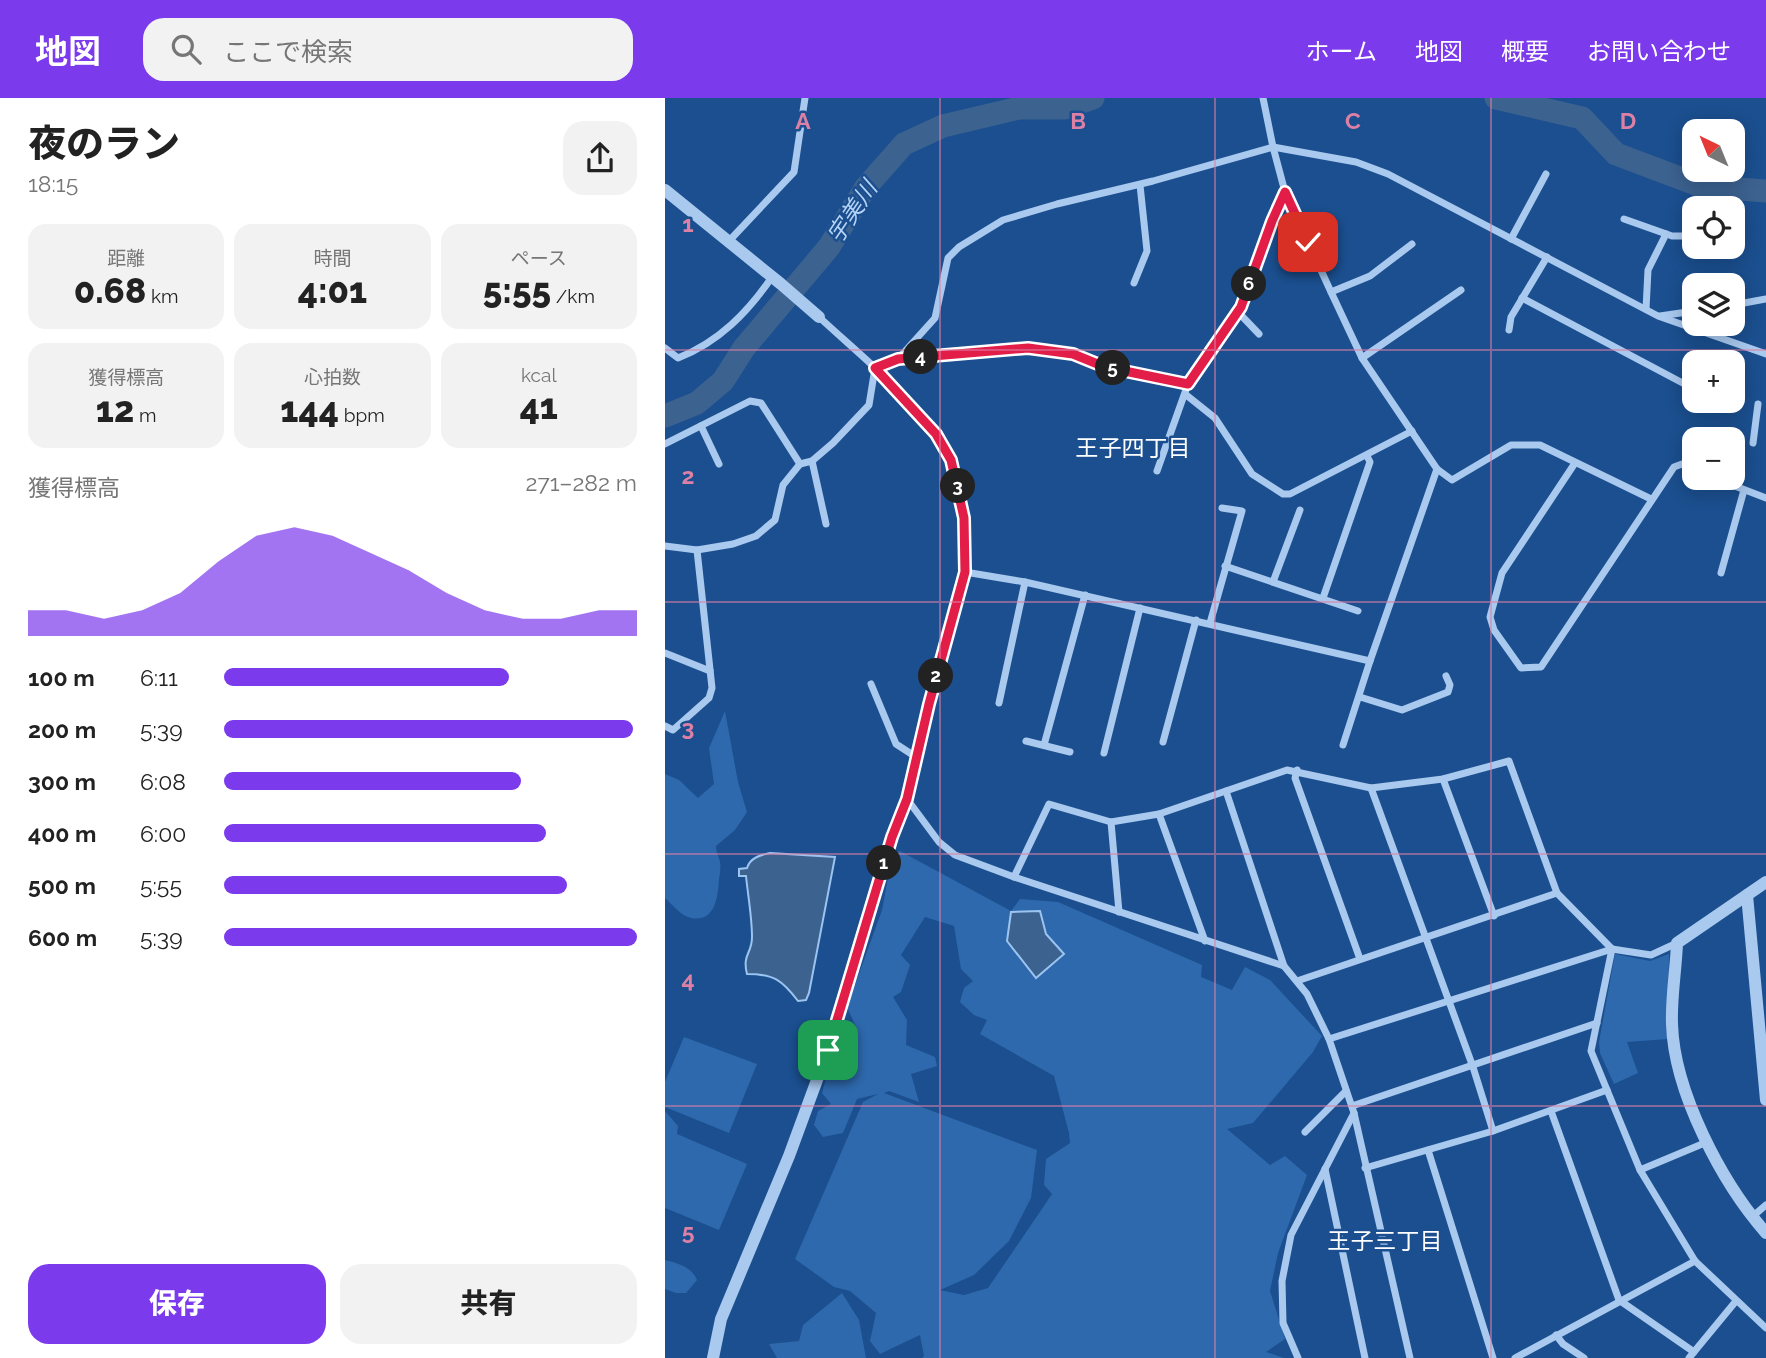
<!DOCTYPE html>
<html lang="ja">
<meta charset="utf-8">
<style>
:root{--surface:#fff;--page:#f2f2f2;--text:#222;--muted:#767676;--accent:#7c3aed}
body{margin:0;font-family:Raleway,"Noto Sans JP",sans-serif;background:var(--page);color:var(--text);height:100vh;display:flex;flex-direction:column;font-size:26px;white-space:nowrap}
*{box-sizing:border-box;margin:0}
p{font-size:23px;color:var(--muted)}
.icon{flex:none;width:38px;height:38px;fill:none;stroke:currentColor;stroke-width:2;stroke-linecap:round;stroke-linejoin:round}
.map{position:relative;flex:1;overflow:hidden}
.details{display:flex;flex-direction:column;background:var(--surface);width:665px}
.details>*{flex:none}
.needle{width:46px;rotate:317deg}
.controls{position:absolute;left:1017px;top:21px;display:grid;gap:14px}
.controls a{display:grid;place-items:center;width:63px;height:63px;border-radius:14px;background:var(--surface);box-shadow:0 4px 18px #0003;font-size:35px}
.pin{position:absolute;display:grid;place-items:center;width:60px;height:60px;color:#fff;margin:-30px;border-radius:14px;box-shadow:0 4px 10px #0006}
.km{position:absolute;width:35px;height:35px;margin:-18px;border-radius:50%;background:#222;color:#fff;font-size:19px;line-height:35px;text-align:center}
.round{display:grid;place-items:center;flex:none;width:74px;height:74px;border-radius:21px;background:var(--page)}
.summary{display:flex;align-items:center;justify-content:space-between;height:119px;padding:0 28px}
h1{font-size:38px;font-weight:800;line-height:52px}
.stats{display:grid;grid-template-columns:repeat(3,1fr);gap:10px;height:119px;padding:7px 28px}
.stats div{display:grid;align-content:center;border-radius:18px;background:var(--page);text-align:center}
.stats b{font-size:35px;font-weight:800}
.stats small{font-size:19px;font-weight:400}
.stats p{font-size:19px}
.chart{height:196px;padding:14px 28px}
.chart p{display:flex;justify-content:space-between}
.chart svg{width:100%;height:126px;margin-top:7px;fill:var(--accent);opacity:.7}
.button{display:flex;gap:14px;margin-top:auto;padding:14px 28px}
.button a{flex:1;height:80px;border-radius:21px;background:var(--accent);color:#fff;font-size:28px;font-weight:800;line-height:80px;text-align:center}
.button a+a{background:var(--page);color:var(--text)}
ul{padding:0 28px;list-style:none;font-size:23px}
li{display:grid;grid-template-columns:112px 84px 1fr;align-items:center;height:52px}
li i{height:18px;border-radius:9px;background:var(--accent)}
header{display:flex;align-items:center;gap:42px;box-sizing:border-box;height:98px;padding:0 35px;background:var(--accent);color:#fff}
header strong{font-size:33px}
nav{display:flex;gap:38px;margin-inline-start:auto;font-size:24px}
.search{width:490px;height:63px;background:var(--page);display:flex;align-items:center;gap:18px;box-sizing:border-box;padding:0 24px;border-radius:21px;color:var(--muted);font-size:26px}
main{display:flex;flex:1;min-height:0}
.map>svg:first-child{display:block}
</style>
<header>
<strong>地図</strong>
<div class="search"><svg class="icon" aria-label="search" viewBox="0 0 24 24"><circle cx="10" cy="10" r="6"/><path d="M15 15l6 6"/></svg>ここで検索</div>
<nav><a>ホーム</a><a>地図</a><a>概要</a><a>お問い合わせ</a></nav>
</header>
<main>
<section class="details">
<div class="summary"><div><h1>夜のラン</h1><p>18:15</p></div><a class="round"><svg class="icon" aria-label="share" viewBox="0 0 24 24"><path d="M12 15V3M7 8l5-5 5 5M5 13v7h14v-7"/></svg></a></div>
<div class="stats">
<div><p>距離</p><b>0.68<small> km</small></b></div>
<div><p>時間</p><b>4:01</b></div>
<div><p>ペース</p><b>5:55<small> /km</small></b></div>
</div>
<div class="stats">
<div><p>獲得標高</p><b>12<small> m</small></b></div>
<div><p>心拍数</p><b>144<small> bpm</small></b></div>
<div><p>kcal</p><b>41</b></div>
</div>
<div class="chart"><p><span>獲得標高</span>271–282 m</p>
<svg viewBox="0 0 160 44" preserveAspectRatio="none"><path d="M0 44V35L10 35L20 38L30 35L40 29L50 18L60 9L70 6L80 9L90 15L100 21L110 29L120 35L130 38L140 38L150 35L160 35V44z"/></svg>
</div>
<ul>
<li><b>100 m</b>6:11<i style="width:69%"></i></li>
<li><b>200 m</b>5:39<i style="width:99%"></i></li>
<li><b>300 m</b>6:08<i style="width:72%"></i></li>
<li><b>400 m</b>6:00<i style="width:78%"></i></li>
<li><b>500 m</b>5:55<i style="width:83%"></i></li>
<li><b>600 m</b>5:39<i style="width:100%"></i></li>
</ul>
<div class="button"><a>保存</a><a>共有</a></div>
</section>
<div class="map">
<svg width="1101" height="1260" viewBox="0 0 1101 1260">
<rect width="100%" height="100%" fill="#1b4f8f"/>
<g fill="#2e69ad" fill-rule="evenodd">
<path d="M60 613 73 684 82 714 70 732 51 748C51 755 54 758 55 764 56 769 55 776 54 781 53 797 51 825 26 820 16 818 7 806 0 800V676L14 682 33 700 49 686 44 650Z"/>
<path d="M235 753 346 813 355 801 393 804 537 867 536 879 567 892 580 869 605 882 657 938 648 954 588 1025 562 1031 605 1067 620 1058 642 1077 613 1155 605 1193 620 1241 601 1254 619 1260H257L259 1258 255 1237 215 1256 205 1243 211 1215 185 1193 169 1189 130 1161 198 1004 213 996 192 1001 178 1035 158 1039 149 1027 153 1013 166 1006 157 995 173 936 191 929 182 909 217 812 223 780 215 759ZM260 819 289 828 296 871 308 883 299 890 295 904 309 917 322 922 315 936 389 978 404 1035 405 1045 381 1061 379 1087 387 1096 323 1190 299 1197 275 1192 309 1177 344 1143 366 1100 372 1052 219 995 224 993 254 1004 246 976 272 968 270 959 241 947 242 922 228 899 236 894 245 867 236 857Z"/>
<path d="M950 856 985 863 1004 856 1003 941 962 944 973 975 949 986 935 955 934 944Z"/>
<path d="M19 939 92 966 64 1035 0 1009V984Z"/>
<path d="M0 1013 13 1028 12 1036 82 1066 54 1132 0 1110Z"/>
<path d="M0 1162C12 1165 27 1169 32 1182L21 1195H11L0 1191Z"/>
<path d="M177 1195 194 1222 201 1260H112L104 1246 134 1243 138 1227Z"/>
</g>
<g fill="#3c6290" stroke="#9cc4f0" stroke-width="2">
<path d="M105 755 170 759 144 895 141 902 133 903C117 882 109 876 82 876 77 856 87 856 87 839 87 819 83 798 81 778H74V771L82 770C85 760 95 757 105 755Z"/>
<path d="M375 813 381 836 399 856 371 880 342 843 346 814Z"/>
</g>
<g fill="none" stroke-linecap="round" stroke-linejoin="round">
<g stroke="#3c6290" stroke-width="23">
<path d="M831 0 917 20 951 56 1036 88 1101 93"/>
<path d="M0 318 32 305 58 283 79 250 164 149 201 89 239 46 278 28 354 10H400L428 0"/>
</g>
<g stroke="#a9c9ee" stroke-width="7">
<path d="M598 0 608 49 620 94 666 194 697 260 772 371 787 382 846 347H875L986 401"/>
<path d="M959 121 1007 138H1026"/>
<path d="M846 141 881 76"/>
<path d="M64 143 129 74 140 0"/>
<path d="M469 185 482 153 475 87"/>
<path d="M666 194 705 178 747 146"/>
<path d="M857 200 1029 291"/>
<path d="M1068 207 1101 201"/>
<path d="M981 211 983 172 1001 136"/>
<path d="M573 214 594 236"/>
<path d="M995 218 1029 213"/>
<path d="M154 219C194 256 239 292 271 335 297 370 305 432 300 474 297 500 284 530 277 556 264 604 253 652 242 701L274 744 290 757 349 779 619 868"/>
<path d="M844 232 846 219 882 159"/>
<path d="M0 250 13 260C54 244 83 214 107 179"/>
<path d="M697 260 796 192"/>
<path d="M233 261 270 220 283 160 294 149 338 122 392 106 488 83 608 49 691 64 723 76 993 218 1101 256"/>
<path d="M520 296 550 320 587 376 618 396H625L747 333"/>
<path d="M36 328 54 366"/>
<path d="M1088 345 1093 306"/>
<path d="M0 346 85 303 96 305 135 366"/>
<path d="M147 363 161 426"/>
<path d="M910 365 837 475 825 519 829 532 856 570 876 569 1009 369 1017 366 1029 372"/>
<path d="M492 373 523 286 576 209 607 123 620 94"/>
<path d="M1049 380 1101 400"/>
<path d="M0 448 32 452 68 446 91 438 110 422 118 387 135 366 147 363 168 345 204 307 210 270 233 261 363 250 408 255 440 269 523 286"/>
<path d="M560 468 693 513"/>
<path d="M300 474 360 484 705 563 772 371"/>
<path d="M1056 475 1079 392"/>
<path d="M608 484 635 412"/>
<path d="M658 500 705 364 702 358"/>
<path d="M545 525 577 413 557 410"/>
<path d="M0 555 45 573"/>
<path d="M206 586 231 646 251 659"/>
<path d="M695 599 737 612 783 594 785 587 781 578"/>
<path d="M334 605 360 484"/>
<path d="M0 628 8 632 44 600 47 590 32 452"/>
<path d="M361 643 405 654"/>
<path d="M498 644 531 522"/>
<path d="M379 647 420 497"/>
<path d="M678 647 705 563"/>
<path d="M439 655 475 510"/>
<path d="M632 672 630 680 695 861"/>
<path d="M778 681 829 818"/>
<path d="M706 690 808 969 828 1033"/>
<path d="M561 693 619 868 642 896 664 941 689 1015 745 1260"/>
<path d="M494 716 540 843"/>
<path d="M446 724 454 814"/>
<path d="M349 779 384 706 446 724 494 716 622 672 706 690 778 681 844 663 892 795 947 851"/>
<path d="M947 851 926 953 942 992 975 1072 1030 1163 1101 1230"/>
<path d="M632 883 892 795"/>
<path d="M664 941 947 851 986 857 1012 845"/>
<path d="M687 1008 932 925"/>
<path d="M886 1013 954 1202 1029 1254"/>
<path d="M640 1034 681 993"/>
<path d="M763 1052 828 1260"/>
<path d="M700 1070 828 1033 942 992"/>
<path d="M660 1071 700 1260"/>
<path d="M975 1072 1042 1044"/>
<path d="M1087 1119 1101 1107"/>
<path d="M891 1237 898 1246 919 1260"/>
<path d="M633 1260 618 1225 617 1183 626 1137 689 1015"/>
<path d="M850 1260 1030 1163"/>
<path d="M1024 1260 1071 1203"/>
</g>
<g stroke="#a9c9ee" stroke-width="12">
<path d="M0 92 116 186 154 219"/>
<path d="M1101 784 1012 845C1011 872 1006 899 1007 926 1009 994 1057 1085 1101 1135"/>
<path d="M1082 797 1101 1002"/>
<path d="M48 1260 56 1221 124 1058 163 952 227 739 242 701"/>
</g>
</g>
<g fill="none" stroke-linecap="round" stroke-linejoin="round">
<defs>
<path id="route" d="M163 952 227 739 242 701 264 606 300 474 299 420 286 362 271 336 210 270 233 261 363 250 408 256 440 269 523 286 576 209 607 123 620 94 643 144"/>
</defs>
<use href="#route" stroke="#fff" stroke-width="14"/>
<use href="#route" stroke="#e11d48" stroke-width="9"/>
</g>
<path fill="none" stroke="#dd80a5" stroke-width="2" stroke-opacity="0.55" d="M275 0V1260M550 0V1260M826 0V1260M0 252H1101M0 504H1101M0 756H1101M0 1008H1101"/>
<g text-anchor="middle" stroke-width="5" stroke-linejoin="round" paint-order="stroke">
<g font-size="23" font-style="italic" fill="#b5d3f5" stroke="#1b4f8f">
<text transform="translate(187 114) rotate(-56)" y="8">宇美川</text>
</g>
<g font-size="23" fill="#fff" stroke="#1b4f8f">
<text x="468" y="358">王子四丁目</text>
<text x="720" y="1151">王子三丁目</text>
</g>
</g>
<g font-size="23" text-anchor="middle" font-weight="bold" fill="#dd80a5" stroke="#1b4f8f" stroke-width="5" stroke-linejoin="round" paint-order="stroke">
<text x="138" y="31">A</text>
<text x="413" y="31">B</text>
<text x="688" y="31">C</text>
<text x="963" y="31">D</text>
<text x="23" y="134">1</text>
<text x="23" y="386">2</text>
<text x="23" y="638">3</text>
<text x="23" y="890">4</text>
<text x="23" y="1142">5</text>
</g>
</svg>
<div class="controls">
<a><svg class="needle" viewBox="-14 -14 28 28"><path d="M0-13l5 13h-10z" fill="#e53935"/><path d="M0 13l5-13h-10z" fill="#767676"/></svg></a>
<a><svg class="icon" aria-label="locate" viewBox="0 0 24 24"><circle cx="12" cy="12" r="6"/><path d="M12 2v4M12 18v4M2 12h4M18 12h4"/></svg></a>
<a><svg class="icon" aria-label="layers" viewBox="0 0 24 24"><path d="M12 4l9 5-9 5-9-5zM3 14l9 5 9-5"/></svg></a>
<a>+</a>
<a>−</a>
</div>
<div class="pin" style="left:163px;top:952px;background:#1e9e55"><svg class="icon" aria-label="arrive" viewBox="0 0 24 24"><path d="M6 21V4h12l-3 4 3 4H6"/></svg></div>
<div class="pin" style="left:643px;top:144px;background:#d93025"><svg class="icon" aria-label="check" viewBox="0 0 24 24"><path d="M5 12l5 5 9-10"/></svg></div>
<b class="km" style="left:219px;top:765px">1</b>
<b class="km" style="left:271px;top:578px">2</b>
<b class="km" style="left:293px;top:388px">3</b>
<b class="km" style="left:256px;top:259px">4</b>
<b class="km" style="left:448px;top:270px">5</b>
<b class="km" style="left:584px;top:186px">6</b>
</div>
</main>
